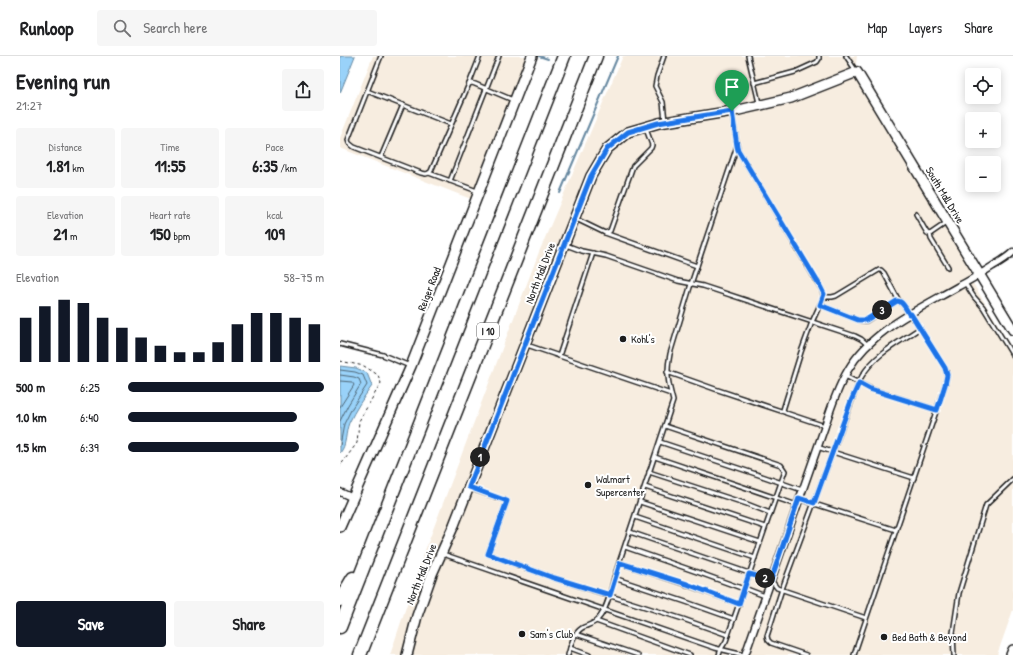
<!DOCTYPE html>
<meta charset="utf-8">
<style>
:root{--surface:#fff;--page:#f6f6f6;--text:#202124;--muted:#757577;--line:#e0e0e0;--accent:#111827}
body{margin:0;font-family:"Patrick Hand",sans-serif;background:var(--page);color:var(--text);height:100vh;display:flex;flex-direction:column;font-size:15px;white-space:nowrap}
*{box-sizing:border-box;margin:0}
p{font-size:13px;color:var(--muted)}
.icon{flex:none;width:22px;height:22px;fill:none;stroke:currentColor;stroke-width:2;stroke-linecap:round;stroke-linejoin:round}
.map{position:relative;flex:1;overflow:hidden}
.panel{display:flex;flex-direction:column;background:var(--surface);width:340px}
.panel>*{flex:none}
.buttons{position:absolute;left:625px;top:12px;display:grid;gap:8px}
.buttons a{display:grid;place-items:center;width:36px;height:36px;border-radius:4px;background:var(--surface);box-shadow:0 2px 10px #0003;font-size:20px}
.pin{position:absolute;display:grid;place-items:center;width:34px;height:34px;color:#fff;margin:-41px -17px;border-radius:50% 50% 50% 0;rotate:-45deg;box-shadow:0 0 4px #0007}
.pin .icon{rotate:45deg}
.km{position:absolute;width:20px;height:20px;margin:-10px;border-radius:50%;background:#222;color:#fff;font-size:11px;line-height:20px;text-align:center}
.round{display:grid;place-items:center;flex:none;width:42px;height:42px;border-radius:4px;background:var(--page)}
.overview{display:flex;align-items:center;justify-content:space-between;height:68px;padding:0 16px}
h1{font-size:22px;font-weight:700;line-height:30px}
.metrics{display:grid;grid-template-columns:repeat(3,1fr);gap:6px;height:68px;padding:4px 16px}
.metrics div{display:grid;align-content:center;border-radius:4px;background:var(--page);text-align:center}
.metrics b{font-size:17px;font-weight:700}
.metrics small{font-size:11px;font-weight:400}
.metrics p{font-size:11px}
.chart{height:112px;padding:8px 16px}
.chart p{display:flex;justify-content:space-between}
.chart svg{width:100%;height:72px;margin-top:4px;stroke:var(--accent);stroke-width:6}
.button{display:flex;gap:8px;margin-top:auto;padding:8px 16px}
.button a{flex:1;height:46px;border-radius:4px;background:var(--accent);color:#fff;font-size:16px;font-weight:700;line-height:46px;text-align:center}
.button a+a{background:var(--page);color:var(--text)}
ul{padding:0 16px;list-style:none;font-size:13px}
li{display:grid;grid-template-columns:64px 48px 1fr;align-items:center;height:30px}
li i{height:10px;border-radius:5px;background:var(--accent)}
header{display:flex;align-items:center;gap:24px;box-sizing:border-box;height:56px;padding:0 20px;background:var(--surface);border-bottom:1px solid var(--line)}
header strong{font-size:19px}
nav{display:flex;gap:22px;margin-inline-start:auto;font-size:14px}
.search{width:280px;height:36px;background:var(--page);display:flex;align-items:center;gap:10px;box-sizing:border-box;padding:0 14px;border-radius:4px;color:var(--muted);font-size:15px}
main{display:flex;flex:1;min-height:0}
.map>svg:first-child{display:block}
</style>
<header>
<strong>Runloop</strong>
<div class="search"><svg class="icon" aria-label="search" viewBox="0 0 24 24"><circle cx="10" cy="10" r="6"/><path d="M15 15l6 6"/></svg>Search here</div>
<nav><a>Map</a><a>Layers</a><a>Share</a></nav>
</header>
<main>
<section class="panel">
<div class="overview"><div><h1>Evening run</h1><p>21:27</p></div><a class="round"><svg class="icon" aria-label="share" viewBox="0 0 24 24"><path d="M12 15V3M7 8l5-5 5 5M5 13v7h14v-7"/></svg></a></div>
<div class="metrics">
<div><p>Distance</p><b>1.81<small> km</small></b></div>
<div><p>Time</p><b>11:55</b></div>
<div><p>Pace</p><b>6:35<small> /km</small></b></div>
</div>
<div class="metrics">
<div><p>Elevation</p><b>21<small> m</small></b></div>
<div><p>Heart rate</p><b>150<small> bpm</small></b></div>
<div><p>kcal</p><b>109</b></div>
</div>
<div class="chart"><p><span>Elevation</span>58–75 m</p>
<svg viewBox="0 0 160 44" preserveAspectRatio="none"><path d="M5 44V17M15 44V10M25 44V6M35 44V8M45 44V17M55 44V23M65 44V29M75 44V34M85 44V38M95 44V38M105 44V32M115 44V21M125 44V14M135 44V14M145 44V17M155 44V21"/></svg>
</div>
<ul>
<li><b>500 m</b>6:25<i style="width:100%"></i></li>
<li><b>1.0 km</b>6:40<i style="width:86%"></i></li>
<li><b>1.5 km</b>6:39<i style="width:87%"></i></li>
</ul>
<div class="button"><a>Save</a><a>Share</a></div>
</section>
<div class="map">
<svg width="673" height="599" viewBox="0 0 673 599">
<rect width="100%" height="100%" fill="#fff"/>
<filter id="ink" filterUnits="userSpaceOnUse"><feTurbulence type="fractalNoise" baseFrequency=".025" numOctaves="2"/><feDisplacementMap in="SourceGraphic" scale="8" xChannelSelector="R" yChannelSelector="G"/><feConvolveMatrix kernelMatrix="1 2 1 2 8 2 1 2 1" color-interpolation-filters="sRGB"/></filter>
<g filter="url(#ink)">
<g fill="#f7ede0">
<path d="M33 0H192L136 145 0 92V82Z"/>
<path d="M283 0H517L515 17 640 219 631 224 673 294V554L657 599H50L84 497 199 196Z"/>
</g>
<g fill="#99d2f9" stroke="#6789a1">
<path d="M0 0H15L0 37Z"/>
<path d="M0 310 16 312 27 317 32 330C23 342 15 354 9 367 5 377 7 389 0 397Z"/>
</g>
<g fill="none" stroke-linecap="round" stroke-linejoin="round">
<g stroke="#4e6574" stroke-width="1">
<path d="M0 314 15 316 23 319 27 329 12 352 4 368 0 390"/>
<path d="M0 319 14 321 19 323 21 328 8 349 0 365"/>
<path d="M0 325 12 326 14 329 0 351"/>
</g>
<g stroke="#6789a1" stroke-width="2">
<path d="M199 0 208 3"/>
<path d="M220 137 278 0"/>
</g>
<defs>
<g id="lane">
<path d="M41 0 8 84 9 87 14 91 81 117 86 118 89 117 91 115 129 28 132 27 135 28 173 44"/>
<path d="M324 0 317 20 315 30 323 46 325 65"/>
<path d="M408 0 419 47"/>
<path d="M506 0 516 15"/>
<path d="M414 27 455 16 477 6 479 3V0"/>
<path d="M129 28 140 0"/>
<path d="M27 35 111 68"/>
<path d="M392 57 398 94 482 234 483 238V242L472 266 461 296 443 354 446 357 485 370"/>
<path d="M41 101 63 49"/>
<path d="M89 117 137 135"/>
<path d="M110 125 159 0"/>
<path d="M576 158 587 177 590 178"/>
<path d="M236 163 265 177 270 175 293 110 311 92 312 89 306 73"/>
<path d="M606 167 590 178 591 183 608 211"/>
<path d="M265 177 357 210"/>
<path d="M226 189 242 195 266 200 338 225 363 230 515 280 521 283 528 289"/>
<path d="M625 227 634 241 643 251 673 300"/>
<path d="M483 241H492L496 240 539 214H541L544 217 559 245"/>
<path d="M480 249 518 264 526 265 557 245C563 245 566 253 569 259"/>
<path d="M0 288 43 299 70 310"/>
<path d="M187 289 331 338"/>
<path d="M219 300 253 197"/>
<path d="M327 316 375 333 444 356"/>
<path d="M505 320 531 333 597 354"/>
<path d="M325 370 441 409 445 415 386 585 381 593 379 599"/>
<path d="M320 386 419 419 462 434"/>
<path d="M477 391 574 422"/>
<path d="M315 401 457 449"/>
<path d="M309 416 407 448 430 457"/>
<path d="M305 431 425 471"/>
<path d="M129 432 167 445 148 498 211 521 343 563 388 579"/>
<path d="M459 443 556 474"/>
<path d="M300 446 420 486"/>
<path d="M295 461 415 502"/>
<path d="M290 476 409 517 431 524 437 532 526 562"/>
<path d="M285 491 357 516 404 533"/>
<path d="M103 498 375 592 404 599"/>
<path d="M280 507 347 529 399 548"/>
<path d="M274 522 346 546 394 563"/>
<path d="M404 532 425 540"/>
<path d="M256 565 350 599"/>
<path d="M236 578 298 599"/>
<path d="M230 592 249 599"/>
<path d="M228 599C231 589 233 578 242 572 248 569 254 568 258 563 267 554 271 534 274 522L333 345C328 326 326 317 330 298L351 228 397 90"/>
<path d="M466 599 431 587 428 584 427 580 442 533 512 344C515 336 518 328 522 320 535 298 560 286 580 272"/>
<path d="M514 599 605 329 607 319 605 312 571 258"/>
<path d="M614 599 613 577 619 537 646 449 673 423"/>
</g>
<g id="street">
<path d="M0 436 13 442"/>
<path d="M405 599 485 370C491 351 498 331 508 314 531 274 581 252 619 230 631 224 642 217 653 210 660 206 667 202 673 196"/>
</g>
<g id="secondary">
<path d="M0 471 71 310 192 0"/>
<path d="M67 599 77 560 92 518 114 469 251 120 267 93 288 76 319 67 399 54 451 42 517 16 673 274"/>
<path d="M671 599 673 594"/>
</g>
<g id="highway">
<path d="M0 544 13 522"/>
<path d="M0 571 224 0"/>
<path d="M20 599 256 0"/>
</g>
</defs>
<use href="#lane" stroke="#1c1c1c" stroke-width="6"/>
<use href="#street" stroke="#1c1c1c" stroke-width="9"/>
<use href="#secondary" stroke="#1c1c1c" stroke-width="12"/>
<use href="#highway" stroke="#1c1c1c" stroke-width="15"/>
<path stroke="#1c1c1c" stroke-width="1" stroke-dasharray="3 3" stroke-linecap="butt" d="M0 305 24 310 38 319 41 327 19 365 17 387 0 410"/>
<use href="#lane" stroke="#fff" stroke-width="3"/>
<use href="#street" stroke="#fff" stroke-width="6"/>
<use href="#secondary" stroke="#fff" stroke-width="9"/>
<use href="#highway" stroke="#fff" stroke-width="12"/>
</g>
</g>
<g fill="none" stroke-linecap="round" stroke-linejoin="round" filter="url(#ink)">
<defs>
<path id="route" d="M392 55 397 90 398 94 479 228 484 238 480 249 518 264H526L557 245C563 245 566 253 569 258H571L605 312 607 319 605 329 597 354 530 333 519 327 511 345 474 447 459 442 431 524 409 518 399 548 347 528 280 507 270 539 211 521 148 498 167 445 129 431 251 120 267 93 288 76 318 67Z"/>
</defs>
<use href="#route" stroke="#fff" stroke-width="8"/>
<use href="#route" stroke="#1a73e8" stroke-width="5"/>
</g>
<g fill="#1c1c1c" stroke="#fff" stroke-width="1.5">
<circle cx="283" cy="283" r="4"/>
<circle cx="248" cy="429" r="4"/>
<circle cx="182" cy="578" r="4"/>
<circle cx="544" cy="581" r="4"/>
</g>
<g text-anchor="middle" stroke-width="4" stroke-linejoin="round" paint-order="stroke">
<rect fill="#fff" stroke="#606060" stroke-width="1" x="137" y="267" width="22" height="16" rx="3"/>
<g font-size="10" font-weight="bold" fill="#1c1c1c">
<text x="148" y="279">I 10</text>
</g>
<g font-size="11" fill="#1c1c1c" stroke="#fff">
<text transform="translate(605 139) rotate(59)" y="4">South Mall Drive</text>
<text transform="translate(200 217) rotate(-69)" y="4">North Mall Drive</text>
<text transform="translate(89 233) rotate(-69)" y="4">Reiger Road</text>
<text transform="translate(81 518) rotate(-68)" y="4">North Mall Drive</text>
</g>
<g font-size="11" fill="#1c1c1c" stroke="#fff" text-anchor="start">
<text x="291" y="287">Kohl's</text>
<text x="256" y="427">Walmart<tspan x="256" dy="13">Supercenter</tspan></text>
<text x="190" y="582">Sam's Club</text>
<text x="552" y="585">Bed Bath &amp; Beyond</text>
</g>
</g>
</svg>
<div class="buttons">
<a><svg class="icon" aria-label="locate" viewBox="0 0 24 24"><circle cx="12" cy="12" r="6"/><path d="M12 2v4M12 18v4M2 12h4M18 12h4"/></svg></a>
<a>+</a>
<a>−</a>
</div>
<div class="pin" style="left:392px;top:55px;background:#1e9e55"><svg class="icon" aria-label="arrive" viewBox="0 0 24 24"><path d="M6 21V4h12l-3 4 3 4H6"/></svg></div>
<b class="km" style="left:140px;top:401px">1</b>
<b class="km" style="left:425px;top:522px">2</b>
<b class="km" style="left:542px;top:254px">3</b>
</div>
</main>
